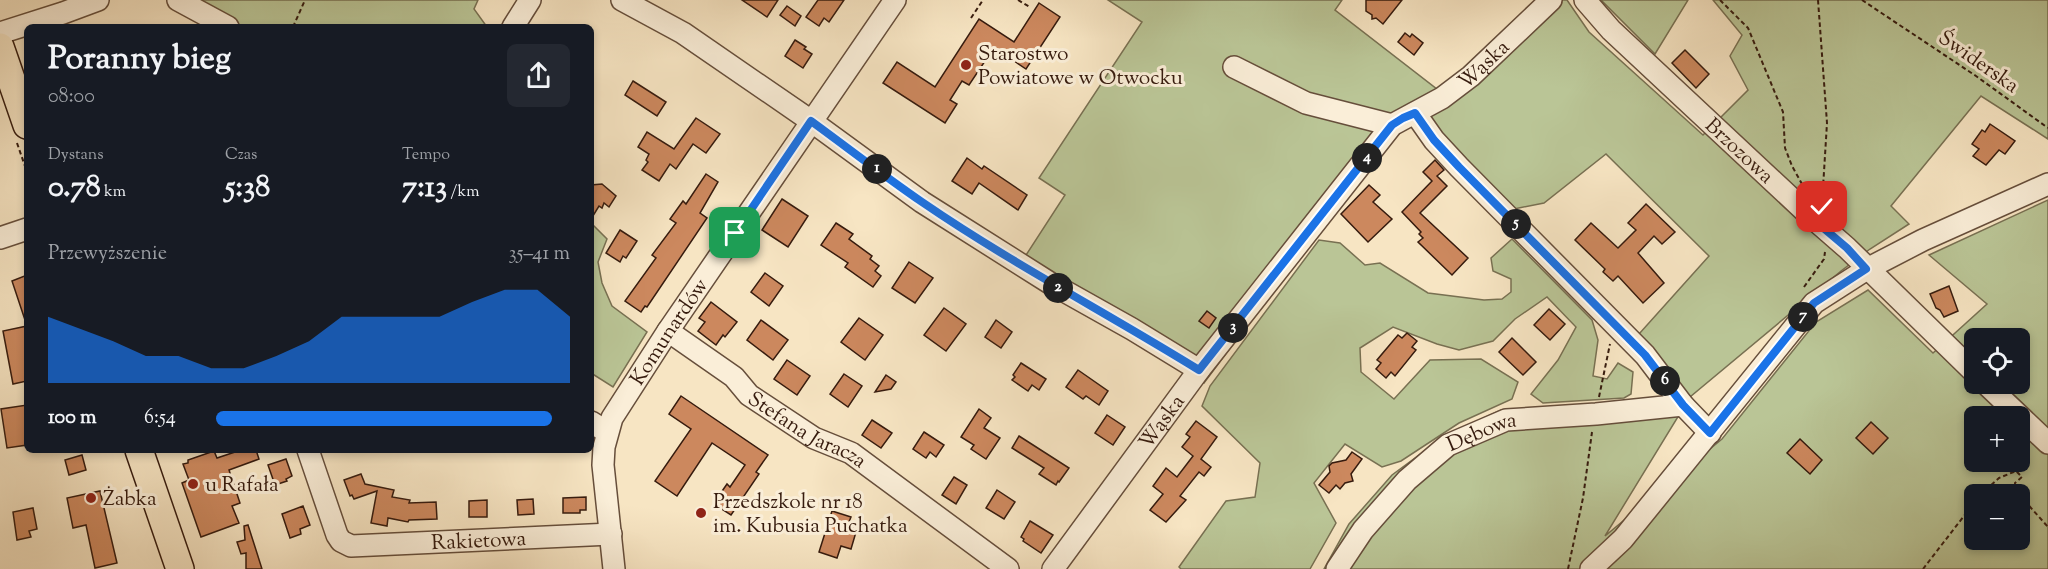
<!DOCTYPE html>
<html lang="pl">
<meta charset="utf-8">
<style>
:root{--surface:#171b24;--page:#242831;--text:#f1f3f6;--muted:#9ea1a6;--accent:#1a73e8}
body{margin:0;font-family:"Sorts Mill Goudy",serif;background:var(--page);color:var(--text);height:100vh;display:flex;flex-direction:column;font-size:22px;white-space:nowrap}
*{box-sizing:border-box;margin:0}
p{font-size:20px;color:var(--muted)}
.icon{flex:none;width:33px;height:33px;fill:none;stroke:currentColor;stroke-width:2;stroke-linecap:round;stroke-linejoin:round}
.map{position:relative;flex:1;overflow:hidden}
.details{position:absolute;left:24px;top:24px;width:570px;height:429px;display:flex;flex-direction:column;background:var(--surface);border-radius:9px;box-shadow:0 3px 9px #0003}
.details>*{flex:none}
.controls{position:absolute;left:1964px;top:328px;display:grid;gap:12px}
.controls a{display:grid;place-items:center;width:66px;height:66px;border-radius:9px;background:var(--surface);box-shadow:0 3px 9px #0003;font-size:30px}
.pin{position:absolute;display:grid;place-items:center;width:51px;height:51px;color:#fff;margin:-26px;border-radius:12px;box-shadow:0 3px 9px #0006}
.km{position:absolute;width:30px;height:30px;margin:-15px;border-radius:50%;background:#222;color:#fff;font-size:16px;line-height:30px;text-align:center}
.round{display:grid;place-items:center;flex:none;width:63px;height:63px;border-radius:9px;background:var(--page)}
.overview{display:flex;align-items:center;justify-content:space-between;height:102px;padding:0 24px}
h1{font-size:33px;font-weight:800;line-height:45px}
.stats{display:grid;grid-template-columns:repeat(3,1fr);gap:9px;height:102px;padding:6px 24px}
.stats div{display:grid;align-content:center}
.stats b{font-size:30px;font-weight:800}
.stats small{font-size:16px;font-weight:400}
.stats p{font-size:16px}
.chart{height:168px;padding:12px 24px}
.chart p{display:flex;justify-content:space-between}
.chart svg{width:100%;height:108px;margin-top:6px;fill:var(--accent);opacity:.7}
ul{padding:0 24px;list-style:none;font-size:20px}
li{display:grid;grid-template-columns:96px 72px 1fr;align-items:center;height:45px}
li i{height:15px;border-radius:8px;background:var(--accent)}
.map>svg:first-child{display:block}
</style>
<div class="map">
<svg width="2048" height="569" viewBox="0 0 2048 569">
<rect width="100%" height="100%" fill="#f7e5c3"/>
<filter id="stains"><feTurbulence type="fractalNoise" baseFrequency=".00333" numOctaves="4"/><feColorMatrix values="0 0 0 0 .2 0 0 0 0 .09 0 0 0 0 .02 0 0 0 .5 -.17"/></filter>
<radialGradient id="worn" r=".72"><stop offset=".6" stop-color="#630" stop-opacity="0"/><stop offset="1" stop-color="#630" stop-opacity=".3"/></radialGradient>
<g fill="#bac596" stroke="#787052" stroke-width="1.5" fill-rule="evenodd">
<path d="M183 0H478L474 9 487 27H225Z"/>
<path d="M1108 0H1342L1335 10 1437 89 1463 73 1536 0H1567L1589 32 1703 135 1748 90 1730 56 1742 35 1713 0H2048V139L1981 96 1891 206 1909 224 1870 249 1841 271 1690 397 1605 536 1722 439 1816 322 1868 290 1933 353 1987 304 1929 255 2048 200V569H1324L1349 524 1392 475 1445 436 1501 410 1598 406 1689 397 1639 334 1709 256 1606 154 1544 203 1514 209 1435 131 1401 119 1204 383 1017 269 1065 195 1039 178 1142 22ZM1974 339H2019V384H1974ZM1974 417H2019V462H1974ZM1974 495H2019V540H1974Z"/>
<path d="M1601 0H1688L1655 54Z"/>
<path d="M591 223 607 239 598 262 602 283 612 306 647 332 613 387 591 373Z"/>
<path d="M1512 239 1592 320 1598 340 1593 376 1607 379 1618 363 1633 372 1631 394 1624 398 1543 403 1531 394 1558 360 1576 327 1547 297 1515 319 1493 341 1459 350 1437 344 1393 327 1360 348 1361 372 1394 399 1430 360 1481 359 1518 382 1512 399 1459 423 1401 461 1382 467 1345 444 1314 483 1336 523 1310 569H1181L1179 567 1226 501 1255 497 1260 463 1202 406 1210 386 1319 240 1340 243 1365 265 1380 263 1428 293 1484 300 1502 299 1511 292V279L1493 271 1491 258Z"/>
</g>
<g fill="#cc885e" stroke="#361b0e" stroke-width="1.5">
<path d="M742 0H778L767 17Z"/>
<path d="M818 0H844L829 22 824 18 819 26 806 17Z"/>
<path d="M1366 0H1402L1383 24 1376 18 1372 19V15L1366 11Z"/>
<path d="M1039 3 1060 17 1026 69 1011 59 1007 62 991 52 969 85 962 81 950 100 957 104 945 123 883 83 897 62 935 87 979 19 1014 42Z"/>
<path d="M787 6 801 16 795 26 780 15Z"/>
<path d="M1405 33 1410 37 1412 34 1423 43 1414 55 1398 42Z"/>
<path d="M795 40 806 47 804 49 812 54 803 68 785 56Z"/>
<path d="M1685 50 1709 74 1696 88 1672 63Z"/>
<path d="M633 81 666 102 657 116 625 95Z"/>
<path d="M696 118 720 134 706 153 693 144 676 169 670 164 659 181 642 170 648 162 646 160 649 154 638 147 647 132 674 149Z"/>
<path d="M1990 124 2015 141 2005 154 1999 150 1986 165 1973 156 1979 149 1972 144 1982 130 1985 132Z"/>
<path d="M967 158 982 169 984 166 1027 195 1018 210 979 183 972 194 952 181Z"/>
<path d="M1435 160 1444 170 1437 176 1447 186 1420 213 1468 258 1452 275 1418 242 1423 238 1419 234 1421 232 1402 212 1432 181 1423 172Z"/>
<path d="M706 174 718 182 700 213 707 218 647 307 645 306 641 312 625 301 656 258 652 255 676 223 670 219 683 201 686 204Z"/>
<path d="M602 184 616 196 609 207 604 203 602 208 599 206 591 219V185Z"/>
<path d="M1369 185 1380 195 1373 202 1392 219 1368 242 1341 214Z"/>
<path d="M782 199 808 216 788 247 762 230Z"/>
<path d="M1646 204 1675 232 1662 244 1654 236 1638 253 1664 283 1643 303 1618 276 1613 281 1603 272 1605 269 1575 240 1591 223 1618 248 1636 230 1628 223Z"/>
<path d="M836 223 853 234 849 239 872 256 870 259 879 266 875 271 881 276 873 287 845 267 848 263 821 245Z"/>
<path d="M620 230 637 241 626 258 623 256 620 262 606 253Z"/>
<path d="M909 262 933 278 915 303 892 288Z"/>
<path d="M765 273 783 286 769 306 751 292Z"/>
<path d="M27 275V320H25L12 281Z"/>
<path d="M1949 286 1958 311 1944 317 1940 310 1936 308 1930 294Z"/>
<path d="M711 302 737 322 725 337 723 335 716 345 698 331 705 322 699 318Z"/>
<path d="M944 308 966 324 946 351 924 335Z"/>
<path d="M1549 309 1565 324 1550 340 1534 325Z"/>
<path d="M1207 311 1216 318 1209 328 1199 321Z"/>
<path d="M859 318 883 335 865 360 841 342Z"/>
<path d="M761 320 788 340 773 360 747 340Z"/>
<path d="M996 320 1012 332 1001 348 985 337Z"/>
<path d="M27 326V381L13 384 3 331Z"/>
<path d="M1407 333 1417 341 1412 347 1416 350 1395 376 1391 372 1386 378 1376 369 1381 363 1377 360 1398 335 1402 338Z"/>
<path d="M1512 338 1536 362 1523 375 1499 352Z"/>
<path d="M787 360 810 376 797 395 774 379Z"/>
<path d="M1021 363 1046 379 1039 390 1032 385 1028 391 1012 380 1015 377 1013 375Z"/>
<path d="M1078 370 1108 391 1099 405 1086 396 1083 399 1066 387Z"/>
<path d="M844 374 862 386 848 407 830 394Z"/>
<path d="M886 375 896 382 891 389 875 392Z"/>
<path d="M681 396 768 455 756 472 759 474 731 515 717 506 721 500 718 497 727 484 730 487 745 465 712 443 677 496 655 481 691 429 669 414Z"/>
<path d="M27 405V445L7 448 1 409Z"/>
<path d="M979 409 991 418 984 428 1000 438 986 459 971 449 974 445 961 437Z"/>
<path d="M1107 415 1125 427 1113 445 1095 433Z"/>
<path d="M872 420 892 433 881 448 862 435Z"/>
<path d="M1196 421 1217 437 1201 459 1211 467 1204 476 1199 472 1180 496 1186 500 1166 522 1150 510 1163 494 1153 486 1166 468 1177 477 1193 456 1182 447 1190 437 1186 434Z"/>
<path d="M1871 422 1888 438 1873 454 1856 438Z"/>
<path d="M924 432 944 445 936 457 930 452 926 458 913 449Z"/>
<path d="M1019 436 1069 468 1059 482 1058 481 1056 485 1039 474 1044 468 1012 448Z"/>
<path d="M1800 439 1822 460 1810 474 1787 453Z"/>
<path d="M241 450H256L259 459 229 470 240 503 232 506 239 523 201 537 182 483 189 480 183 464 188 463V460L214 451 217 458Z"/>
<path d="M1352 452 1362 459 1351 474 1353 481 1345 483 1340 489 1336 485 1329 493 1319 485 1330 472 1329 466 1332 463 1346 460Z"/>
<path d="M82 455 86 470 69 475 65 460Z"/>
<path d="M286 459 292 476 286 479 287 481 275 485 268 465Z"/>
<path d="M361 474 365 484 394 490 392 497 410 500 409 503 436 502 437 519 409 520 408 522 388 518 387 526 371 523 377 491 354 499 352 495 350 496 344 480Z"/>
<path d="M954 477 967 485 956 504 942 495Z"/>
<path d="M997 490 1015 502 1004 519 986 508Z"/>
<path d="M100 491 117 563 95 568 86 525 73 528 67 498Z"/>
<path d="M586 497V510H580V513H563V498Z"/>
<path d="M533 499 534 514 518 515 517 500Z"/>
<path d="M487 500V517H469V501Z"/>
<path d="M303 506 310 525 300 529 301 534 290 538 282 514Z"/>
<path d="M33 508 37 529 29 531 31 537 17 540 13 512Z"/>
<path d="M832 511 851 517 849 522 855 524 853 531 856 532 851 549 841 546 837 558 819 552Z"/>
<path d="M1030 521 1053 535 1041 553 1023 541 1024 539 1021 537Z"/>
<path d="M248 525 256 550 262 569H246V553L241 554 237 542 245 540 244 526Z"/>
</g>
<g fill="none" stroke-linecap="round" stroke-linejoin="round">
<defs>
<g id="minor">
<path d="M178 0 228 27"/>
<path d="M622 0 683 33 811 121 922 202 1050 283 1132 329 1199 370"/>
<path id="s1" d="M1585 0 1611 30 1808 214 1847 248 1974 372"/>
<path d="M513 27 530 0"/>
<path d="M0 33 63 13 98 0"/>
<path d="M1234 67 1306 103 1392 125"/>
<path d="M1415 113 1434 140 1459 167 1645 355 1683 405 1710 433"/>
<path d="M0 238 27 229"/>
<path id="s2" d="M668 331 734 377 749 395 814 438 851 453 1008 569"/>
<path d="M1986 384 2048 443"/>
<path d="M591 422 607 432"/>
<path id="s3" d="M308 450 337 535 341 541 351 546 611 534"/>
<path id="s4" d="M614 569 603 465 604 447 612 418 668 331 895 0"/>
<path id="s5" d="M1053 569 1199 370 1392 125 1442 98 1471 76 1551 0"/>
<path id="s6" d="M1337 569 1363 530 1407 480 1448 445 1506 420 1596 414 1683 405"/>
<path d="M1591 569 1623 539 1814 303 1867 269 1923 240 2048 184"/>
</g>
<g id="major">
<path d="M0 47 27 125"/>
<path d="M139 450 180 569"/>
</g>
</defs>
<use href="#minor" stroke="#664e3b" stroke-width="24"/>
<use href="#major" stroke="#361b0e" stroke-width="30"/>
<g stroke="#361b0e" stroke-width="2" stroke-dasharray="4.5 3" stroke-linecap="butt">
<path d="M1018 0 1030 7"/>
<path d="M1720 0 1748 28 1783 112 1785 148 1792 166 1802 184"/>
<path d="M1818 0 1827 123 1822 204"/>
<path d="M1862 0 1976 76 2048 128"/>
<path d="M971 18 983 0"/>
<path d="M293 27 305 0"/>
<path d="M17 143 27 172"/>
<path d="M1804 287 1824 259 1825 252"/>
<path d="M1599 397 1610 344"/>
<path d="M1980 495 1999 478 2016 471 2022 477 2015 483V490L2048 527"/>
<path d="M1568 569 1583 498 1592 432"/>
<path d="M1923 569 1974 503"/>
</g>
<use href="#minor" stroke="#faeed8" stroke-width="21"/>
<use href="#major" stroke="#f7e5c3" stroke-width="27"/>
</g>
<g fill="none" stroke-linecap="round" stroke-linejoin="round">
<defs>
<path id="route" d="M735 233 811 121C848 148 884 176 922 202 1011 263 1107 313 1199 370L1392 125 1403 118 1415 113 1434 140 1459 167 1645 355 1683 405 1710 433 1814 303 1866 269 1847 248 1814 220 1822 207"/>
</defs>
<use href="#route" stroke="#fff" stroke-width="12"/>
<use href="#route" stroke="#1a73e8" stroke-width="8"/>
</g>
<g fill="#8f2418" stroke="#faeed8" stroke-width="2">
<circle cx="966" cy="65" r="6"/>
<circle cx="193" cy="484" r="6"/>
<circle cx="91" cy="498" r="6"/>
<circle cx="701" cy="513" r="6"/>
</g>
<g text-anchor="middle" stroke-width="6" stroke-linejoin="round" paint-order="stroke">
<g font-size="21" fill="#361b0e" stroke="#faeed8" text-anchor="start">
<text x="978" y="60">Starostwo<tspan x="978" dy="24">Powiatowe w Otwocku</tspan></text>
<text x="205" y="491">u Rafała</text>
<text x="103" y="505">Żabka</text>
<text x="713" y="508">Przedszkole nr 18<tspan x="713" dy="24">im. Kubusia Puchatka</tspan></text>
</g>
<g font-size="21" fill="#361b0e" stroke="#faeed8">
<text transform="translate(1979 61) rotate(35)" y="7">Świderska</text>
<text dy="7" stroke="none"><textPath href="#s5" startOffset="669">Wąska</textPath></text>
<text dy="7" stroke="none"><textPath href="#s1" startOffset="216">Brzozowa</textPath></text>
<text dy="7" stroke="none"><textPath href="#s4" startOffset="256">Komunardów</textPath></text>
<text dy="7" stroke="none"><textPath href="#s5" startOffset="183">Wąska</textPath></text>
<text dy="7" stroke="none"><textPath href="#s2" startOffset="172">Stefana Jaracza</textPath></text>
<text dy="7" stroke="none"><textPath href="#s6" startOffset="204">Dębowa</textPath></text>
<text dy="7" stroke="none"><textPath href="#s3" startOffset="236">Rakietowa</textPath></text>
</g>
</g>
<rect width="100%" height="100%" filter="url(#stains)"/>
<rect width="100%" height="100%" fill="url(#worn)"/>
</svg>
<div class="controls">
<a><svg class="icon" aria-label="locate" viewBox="0 0 24 24"><circle cx="12" cy="12" r="6"/><path d="M12 2v4M12 18v4M2 12h4M18 12h4"/></svg></a>
<a>+</a>
<a>−</a>
</div>
<div class="pin" style="left:735px;top:233px;background:#1e9e55"><svg class="icon" aria-label="arrive" viewBox="0 0 24 24"><path d="M6 21V4h12l-3 4 3 4H6"/></svg></div>
<div class="pin" style="left:1822px;top:207px;background:#d93025"><svg class="icon" aria-label="check" viewBox="0 0 24 24"><path d="M5 12l5 5 9-10"/></svg></div>
<b class="km" style="left:877px;top:169px">1</b>
<b class="km" style="left:1058px;top:288px">2</b>
<b class="km" style="left:1233px;top:328px">3</b>
<b class="km" style="left:1367px;top:158px">4</b>
<b class="km" style="left:1516px;top:224px">5</b>
<b class="km" style="left:1665px;top:381px">6</b>
<b class="km" style="left:1803px;top:317px">7</b>
<section class="details">
<div class="overview"><div><h1>Poranny bieg</h1><p>08:00</p></div><a class="round"><svg class="icon" aria-label="share" viewBox="0 0 24 24"><path d="M12 15V3M7 8l5-5 5 5M5 13v7h14v-7"/></svg></a></div>
<div class="stats">
<div><p>Dystans</p><b>0.78<small> km</small></b></div>
<div><p>Czas</p><b>5:38</b></div>
<div><p>Tempo</p><b>7:13<small> /km</small></b></div>
</div>
<div class="chart"><p><span>Przewyższenie</span>35–41 m</p>
<svg viewBox="0 0 160 44" preserveAspectRatio="none"><path d="M0 44V17L10 22L20 27L30 33L40 33L50 38L60 38L70 33L80 27L90 17L100 17L110 17L120 17L130 11L140 6L150 6L160 17V44z"/></svg>
</div>
<ul>
<li><b>100 m</b>6:54<i style="width:95%"></i></li>
</ul>
</section>
</div>
